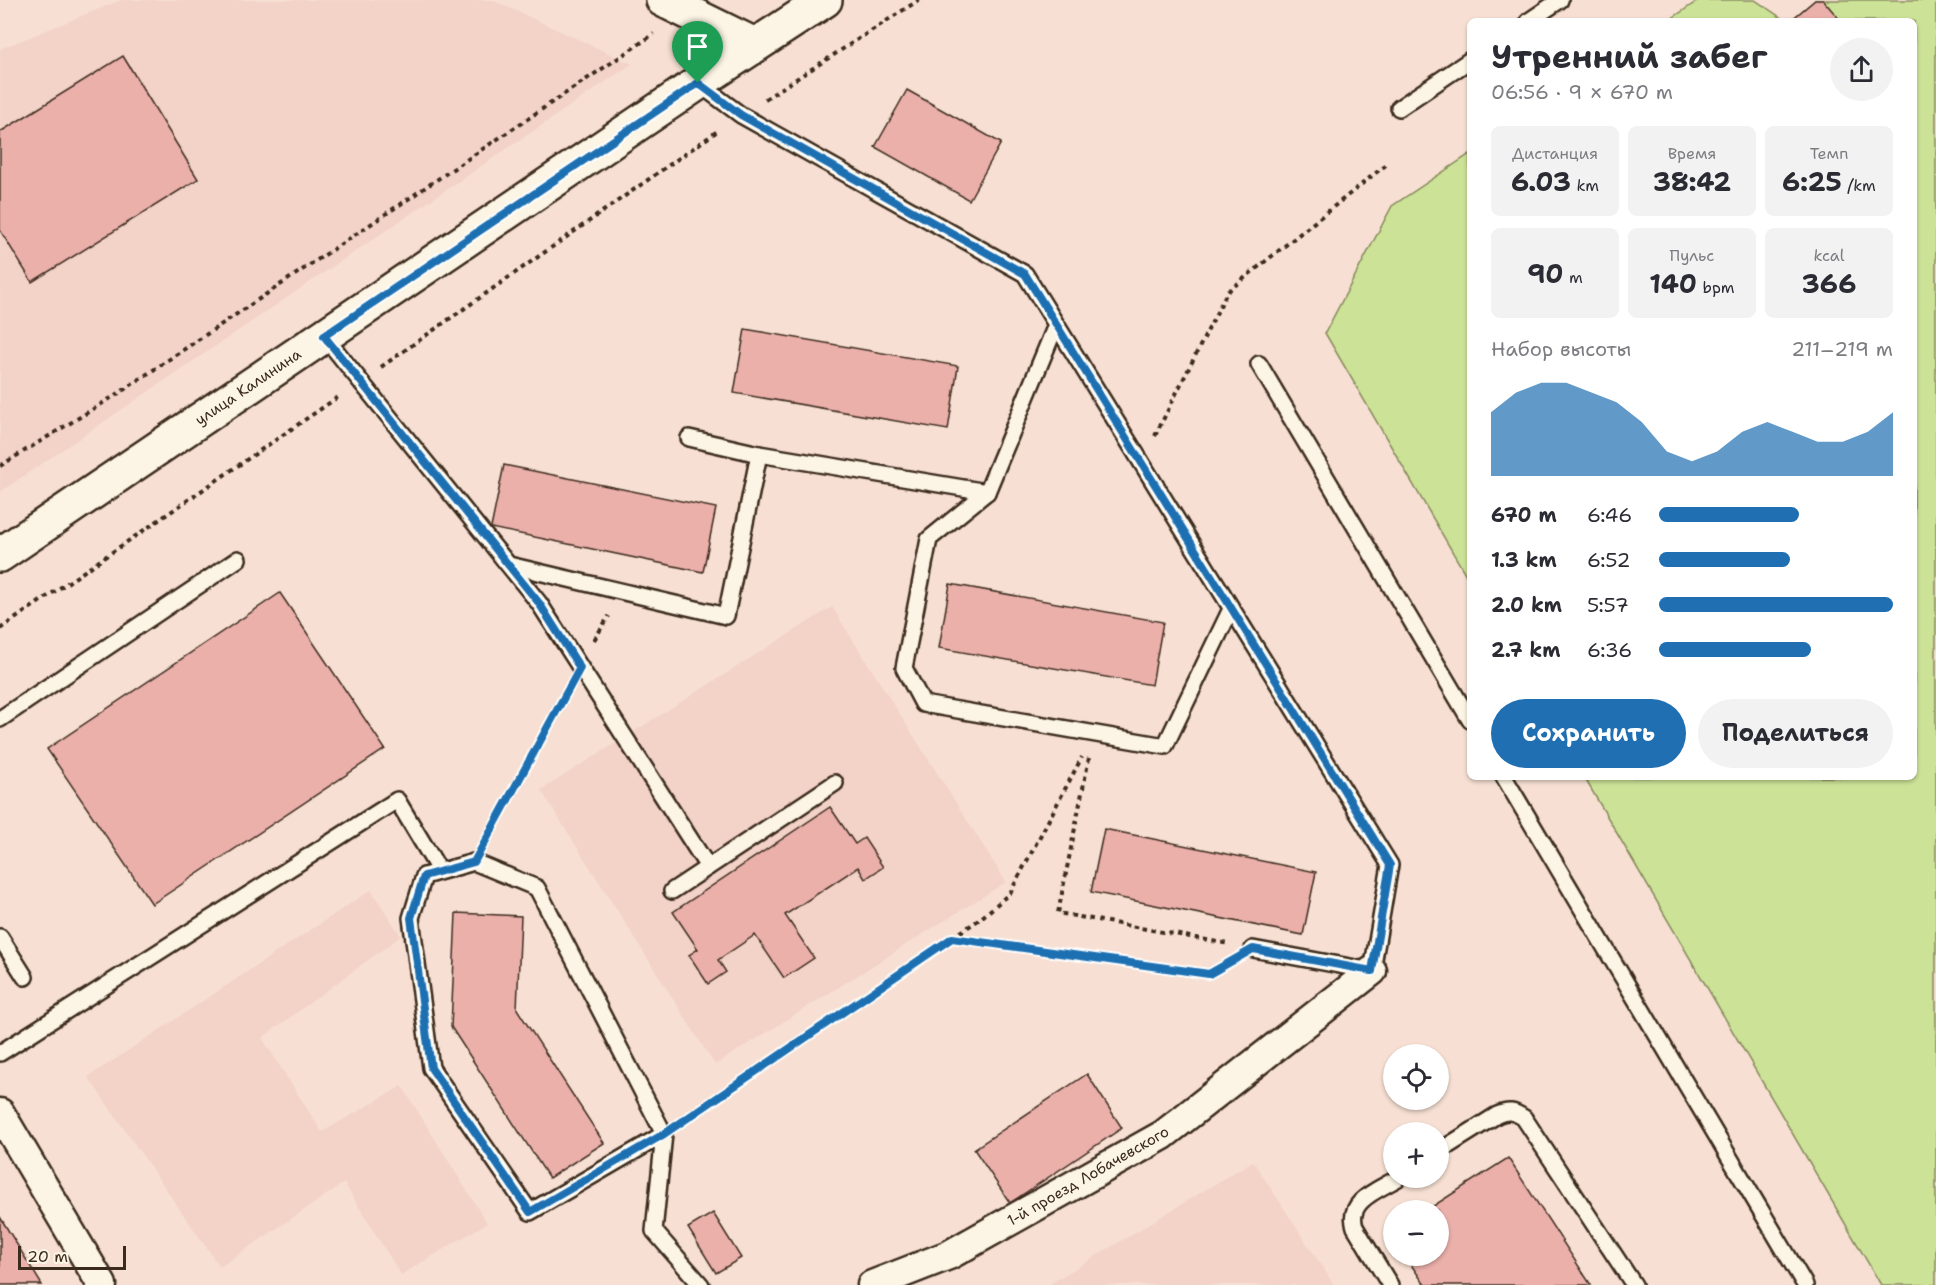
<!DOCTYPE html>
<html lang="ru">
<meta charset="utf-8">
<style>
:root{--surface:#fff;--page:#f2f2f3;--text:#2b2b33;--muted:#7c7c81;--accent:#1f6fb2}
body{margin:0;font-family:"Shantell Sans",sans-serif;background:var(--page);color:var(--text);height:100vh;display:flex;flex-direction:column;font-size:22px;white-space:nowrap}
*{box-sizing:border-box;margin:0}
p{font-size:20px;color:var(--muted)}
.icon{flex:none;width:33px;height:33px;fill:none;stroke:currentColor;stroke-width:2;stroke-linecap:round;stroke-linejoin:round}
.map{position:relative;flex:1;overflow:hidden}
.sheet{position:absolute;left:1467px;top:18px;width:450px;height:762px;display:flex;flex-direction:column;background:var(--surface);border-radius:9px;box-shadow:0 2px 4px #0004}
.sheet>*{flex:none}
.buttons{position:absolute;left:1383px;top:1044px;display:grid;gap:12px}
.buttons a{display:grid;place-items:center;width:66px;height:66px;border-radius:50%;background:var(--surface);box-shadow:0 2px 4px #0004;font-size:30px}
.scale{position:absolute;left:18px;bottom:15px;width:108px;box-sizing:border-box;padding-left:6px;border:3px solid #3b2a1e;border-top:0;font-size:16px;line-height:21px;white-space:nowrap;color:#3b2a1e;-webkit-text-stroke:4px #fcf5e5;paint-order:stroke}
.pin{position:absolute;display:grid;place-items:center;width:51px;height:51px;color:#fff;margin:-62px -26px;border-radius:50% 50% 50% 0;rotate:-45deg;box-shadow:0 0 6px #0007}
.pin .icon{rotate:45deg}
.round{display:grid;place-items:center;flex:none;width:63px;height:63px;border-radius:32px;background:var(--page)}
.overview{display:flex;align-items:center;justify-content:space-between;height:102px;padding:0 24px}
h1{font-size:33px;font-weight:700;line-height:45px}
.figures{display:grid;grid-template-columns:repeat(3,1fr);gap:9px;height:102px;padding:6px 24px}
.figures div{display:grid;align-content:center;border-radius:9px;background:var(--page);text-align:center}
.figures b{font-size:26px;font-weight:700}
.figures small{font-size:16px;font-weight:400}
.figures p{font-size:16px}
.chart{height:168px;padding:12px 24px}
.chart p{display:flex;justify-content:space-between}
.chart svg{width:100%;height:108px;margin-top:6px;fill:var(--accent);opacity:.7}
.primary-button{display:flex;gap:12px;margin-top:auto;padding:12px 24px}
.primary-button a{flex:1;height:69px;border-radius:36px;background:var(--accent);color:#fff;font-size:24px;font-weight:700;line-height:69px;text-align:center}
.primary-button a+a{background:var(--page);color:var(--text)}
ul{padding:0 24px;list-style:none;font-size:20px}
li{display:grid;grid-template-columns:96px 72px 1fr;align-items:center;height:45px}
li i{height:15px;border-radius:8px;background:var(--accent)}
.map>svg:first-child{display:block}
</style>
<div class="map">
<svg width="1936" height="1285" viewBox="0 0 1936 1285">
<rect width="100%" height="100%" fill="#f7e0d3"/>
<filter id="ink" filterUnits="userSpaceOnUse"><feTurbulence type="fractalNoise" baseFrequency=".0167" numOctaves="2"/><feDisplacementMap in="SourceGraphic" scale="12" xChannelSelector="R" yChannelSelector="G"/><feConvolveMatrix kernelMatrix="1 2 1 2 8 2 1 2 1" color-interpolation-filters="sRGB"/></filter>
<g filter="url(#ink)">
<g fill="#f3d2c7">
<path d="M121 0H492L632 64 0 492V49Z"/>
<path d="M832 607 1006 882 715 1065 541 790Z"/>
<path d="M371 890 401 936 262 1038 322 1132 402 1086 487 1223 401 1275 344 1183 220 1267 88 1077Z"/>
<path d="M1253 1161 1334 1285H1048Z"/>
</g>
<g fill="#cce297" stroke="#84865a" stroke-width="1.5">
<path d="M1699 0H1755L1786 21H1668Z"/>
<path d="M1815 0H1936V1285H1881L1584 777H1914V21H1790Z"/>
<path d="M1470 154V582L1325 333 1392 206Z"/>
</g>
<g fill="#ebb0aa" stroke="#3b2a1e" stroke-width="1.5">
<path d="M1815 0H1823L1841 21H1790Z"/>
<path d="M123 56 198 179 32 282 0 230V132Z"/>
<path d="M907 90 1001 143 969 200 875 147Z"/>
<path d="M745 329 958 366 948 430 734 393Z"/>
<path d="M504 465 716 508 703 572 491 528Z"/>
<path d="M950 584 1163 622 1152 685 939 648Z"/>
<path d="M280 593 385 749 152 904 47 749Z"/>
<path d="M830 807 855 844 864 838 883 867 865 879 858 867 785 915 814 958 784 978 755 935 718 960 726 972 708 984 689 955 698 949 673 912Z"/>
<path d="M1104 829 1316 872 1303 935 1091 892Z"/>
<path d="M456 913 521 916 517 1009 604 1143 549 1178 451 1027Z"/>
<path d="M1087 1074 1122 1128 1010 1203 974 1149Z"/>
<path d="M1508 1158 1591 1285H1425L1405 1256H1438V1210H1427Z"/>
<path d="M713 1213 741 1258 716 1273 688 1228Z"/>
<path d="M0 1217 42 1285H0Z"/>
</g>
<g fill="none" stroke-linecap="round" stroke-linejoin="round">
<defs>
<g id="lane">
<path d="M1529 21 1560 0"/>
<path d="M698 83 741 115 1025 274 1390 865 1372 971 1253 949"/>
<path d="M1399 108 1470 60"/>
<path d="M324 336 539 603 708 867"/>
<path d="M1259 364 1470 720"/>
<path d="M689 438 759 454 987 492 1056 325"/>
<path d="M987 492 929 539 904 668 923 704 1165 746 1231 609"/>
<path d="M509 565 726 616 759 454"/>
<path d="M0 719 238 559"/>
<path d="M1504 777 1805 1285"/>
<path d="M672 891 835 783"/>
<path d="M0 937 25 977"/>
<path d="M0 1053 397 800 439 870"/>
<path d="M664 1134 530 1212 431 1068 411 918 424 876 474 862 537 888 664 1134 654 1231 701 1285"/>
<path d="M1438 1152 1497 1115C1508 1110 1514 1111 1524 1118L1634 1285"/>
<path d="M1390 1285 1355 1227C1346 1201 1378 1190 1398 1178"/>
</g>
<g id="street">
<path d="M0 1113 102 1285"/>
<path d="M872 1285 949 1255 1163 1135 1372 971"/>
</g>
<path id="secondary" d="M663 0 755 45"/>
<path id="primary" d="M0 555 698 83 825 0"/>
</defs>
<use href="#lane" stroke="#3b2a1e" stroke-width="20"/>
<use href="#street" stroke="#3b2a1e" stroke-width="33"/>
<use href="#secondary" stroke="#3b2a1e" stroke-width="38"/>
<use href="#primary" stroke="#3b2a1e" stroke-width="38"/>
<g stroke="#3b2a1e" stroke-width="4" stroke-dasharray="4.5 4.5" stroke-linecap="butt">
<path d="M765 99 919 0"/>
<path d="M381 367 719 130"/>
<path d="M1155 436 1227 292 1387 164"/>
<path d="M0 466 116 395 654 34"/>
<path d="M0 629 341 395"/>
<path d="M594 640 609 616"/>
<path d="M1089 758 1058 913 1229 944"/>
<path d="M485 841 567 692"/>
<path d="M952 938 1209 974 1232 961"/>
<path d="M685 1120 980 919 1010 893 1082 757"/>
</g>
<use href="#lane" stroke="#fcf5e5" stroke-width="15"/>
<use href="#street" stroke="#fcf5e5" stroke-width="28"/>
<use href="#secondary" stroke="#fcf5e5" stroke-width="33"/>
<use href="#primary" stroke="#fcf5e5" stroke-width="33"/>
</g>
</g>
<g fill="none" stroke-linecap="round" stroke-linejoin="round" filter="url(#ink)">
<defs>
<path id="route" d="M698 83 741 115 1025 274 1390 865 1372 971 1253 949 1209 974 952 938 664 1134 530 1212 431 1068 411 918 424 876 474 862 580 668 539 603 324 336Z"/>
</defs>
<use href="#route" stroke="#fff" stroke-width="12"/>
<use href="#route" stroke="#1f6fb2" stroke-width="8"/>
</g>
<g text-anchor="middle" stroke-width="4.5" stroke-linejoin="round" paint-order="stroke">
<g font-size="15" fill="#3b2a1e" stroke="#fcf5e5">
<text transform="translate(248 387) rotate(-34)" y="5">улица Калинина</text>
<text transform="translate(1088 1176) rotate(-30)" y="5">1-й проезд Лобачевского</text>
</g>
</g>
</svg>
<div class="buttons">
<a><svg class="icon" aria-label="locate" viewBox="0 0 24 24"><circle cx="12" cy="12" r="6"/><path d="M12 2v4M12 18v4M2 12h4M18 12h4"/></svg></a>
<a>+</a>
<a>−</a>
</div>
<div class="scale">20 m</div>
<div class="pin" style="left:698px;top:83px;background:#1e9e55"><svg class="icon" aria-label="arrive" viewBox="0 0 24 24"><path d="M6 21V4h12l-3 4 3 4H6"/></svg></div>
<section class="sheet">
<div class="overview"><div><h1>Утренний забег</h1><p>06:56 · 9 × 670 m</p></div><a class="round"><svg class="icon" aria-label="share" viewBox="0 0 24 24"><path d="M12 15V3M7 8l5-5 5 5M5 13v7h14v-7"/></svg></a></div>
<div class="figures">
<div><p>Дистанция</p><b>6.03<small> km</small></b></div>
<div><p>Время</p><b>38:42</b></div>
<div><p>Темп</p><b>6:25<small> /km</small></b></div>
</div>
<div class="figures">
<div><b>90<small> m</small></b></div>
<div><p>Пульс</p><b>140<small> bpm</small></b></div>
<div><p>kcal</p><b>366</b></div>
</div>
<div class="chart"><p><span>Набор высоты</span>211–219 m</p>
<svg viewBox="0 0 160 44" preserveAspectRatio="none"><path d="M0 44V18L10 10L20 6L30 6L40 10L50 14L60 22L70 34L80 38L90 34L100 26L110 22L120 26L130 30L140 30L150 26L160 18V44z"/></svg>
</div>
<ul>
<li><b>670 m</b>6:46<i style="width:60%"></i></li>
<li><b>1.3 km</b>6:52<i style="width:56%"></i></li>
<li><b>2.0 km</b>5:57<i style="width:100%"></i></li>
<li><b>2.7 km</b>6:36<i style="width:65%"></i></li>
</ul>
<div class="primary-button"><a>Сохранить</a><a>Поделиться</a></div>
</section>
</div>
